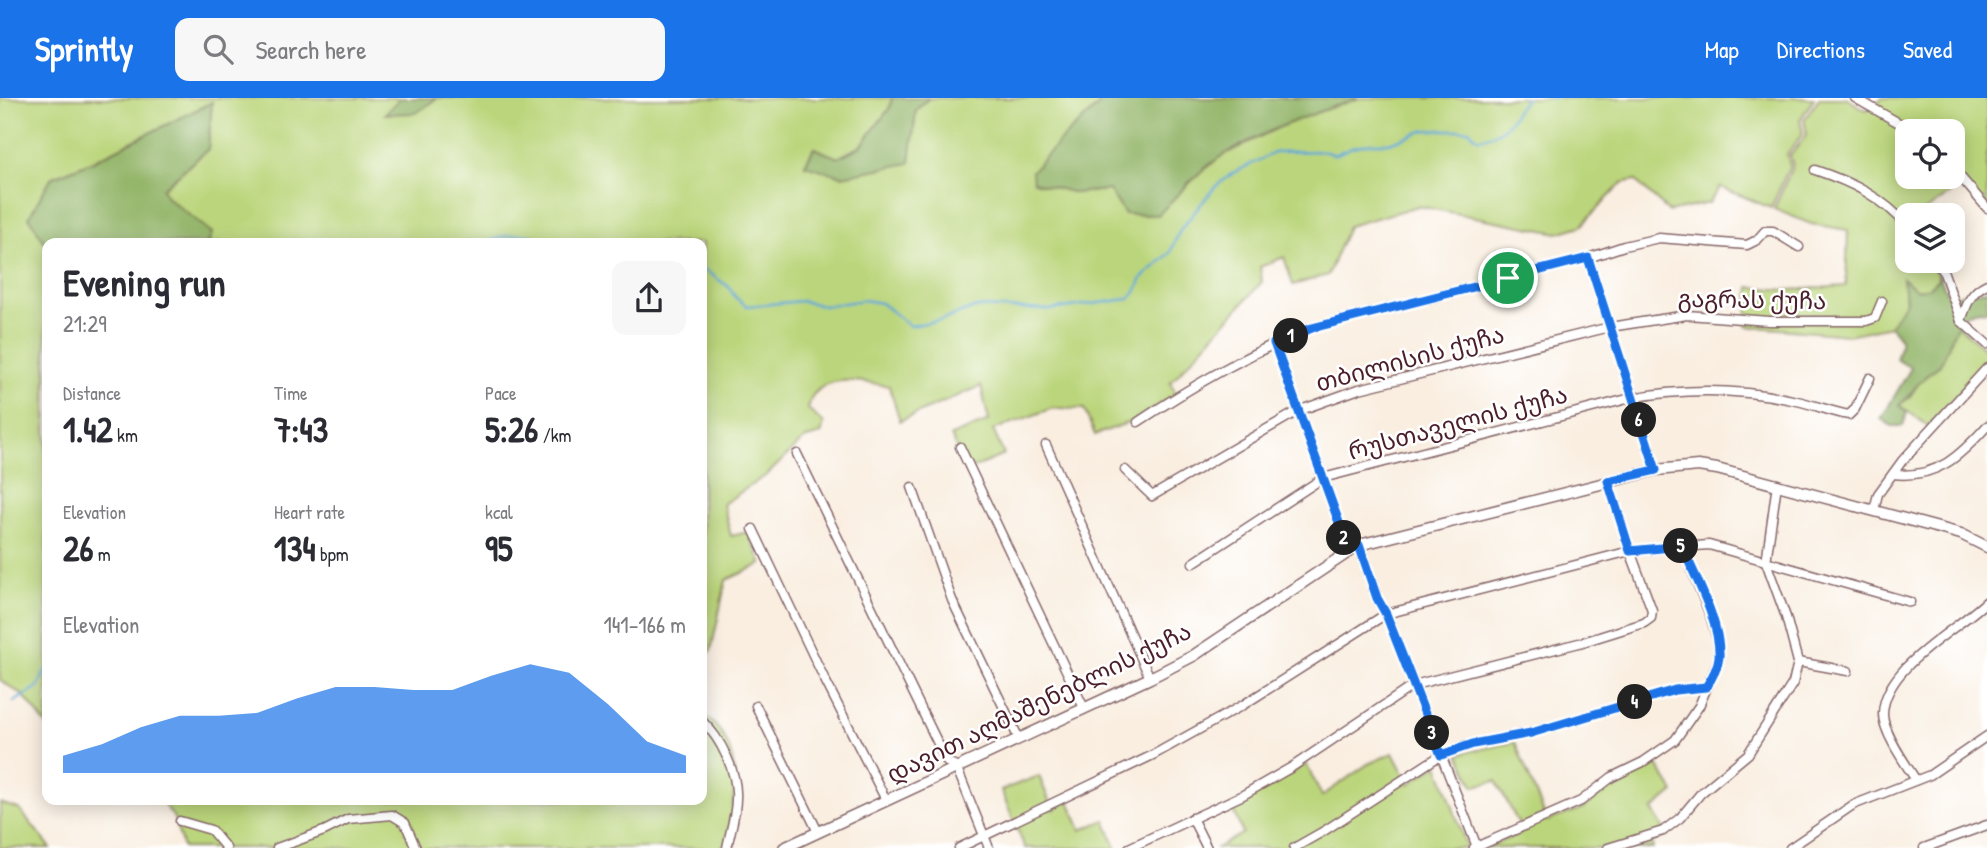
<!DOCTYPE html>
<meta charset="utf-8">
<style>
:root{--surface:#fff;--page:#f7f7f7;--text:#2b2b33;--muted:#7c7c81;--accent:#1a73e8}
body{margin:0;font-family:"Patrick Hand","Noto Sans Georgian",sans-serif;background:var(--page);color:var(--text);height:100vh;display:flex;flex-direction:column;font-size:26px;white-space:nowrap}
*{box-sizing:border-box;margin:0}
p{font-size:23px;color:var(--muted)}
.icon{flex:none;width:38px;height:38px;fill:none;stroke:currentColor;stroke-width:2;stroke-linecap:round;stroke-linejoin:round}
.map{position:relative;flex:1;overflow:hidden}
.drawer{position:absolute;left:42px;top:140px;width:665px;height:567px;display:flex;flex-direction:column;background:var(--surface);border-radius:14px;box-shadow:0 4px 18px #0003}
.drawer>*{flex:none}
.tools{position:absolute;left:1895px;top:21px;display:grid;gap:14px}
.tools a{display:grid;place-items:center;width:70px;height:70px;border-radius:14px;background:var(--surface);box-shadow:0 4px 18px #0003;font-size:35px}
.pin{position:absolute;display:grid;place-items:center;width:60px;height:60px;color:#fff;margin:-30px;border:4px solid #fff;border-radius:50%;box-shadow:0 2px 7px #0007}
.km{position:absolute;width:35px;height:35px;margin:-18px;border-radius:50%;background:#222;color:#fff;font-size:19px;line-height:35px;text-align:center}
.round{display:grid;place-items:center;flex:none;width:74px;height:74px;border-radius:14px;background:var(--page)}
.summary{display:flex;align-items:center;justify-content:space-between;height:119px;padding:0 21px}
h1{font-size:38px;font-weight:800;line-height:52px}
.figures{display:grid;grid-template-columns:repeat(3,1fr);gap:10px;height:119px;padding:7px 21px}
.figures div{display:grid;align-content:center}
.figures b{font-size:35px;font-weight:800}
.figures small{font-size:19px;font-weight:400}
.figures p{font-size:19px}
.chart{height:196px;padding:14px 21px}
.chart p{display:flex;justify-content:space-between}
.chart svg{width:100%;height:126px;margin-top:7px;fill:var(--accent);opacity:.7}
header{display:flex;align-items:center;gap:42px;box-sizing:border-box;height:98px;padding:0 35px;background:var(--accent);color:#fff}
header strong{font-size:33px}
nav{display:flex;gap:38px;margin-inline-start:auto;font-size:24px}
.search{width:490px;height:63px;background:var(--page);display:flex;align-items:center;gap:18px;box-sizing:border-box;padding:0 24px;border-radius:14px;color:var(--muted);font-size:26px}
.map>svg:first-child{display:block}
</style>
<header>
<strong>Sprintly</strong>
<div class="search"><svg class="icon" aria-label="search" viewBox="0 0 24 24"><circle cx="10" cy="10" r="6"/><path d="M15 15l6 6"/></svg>Search here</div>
<nav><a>Map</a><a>Directions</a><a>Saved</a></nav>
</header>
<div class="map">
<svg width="1987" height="750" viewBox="0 0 1987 750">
<rect width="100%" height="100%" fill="#fff"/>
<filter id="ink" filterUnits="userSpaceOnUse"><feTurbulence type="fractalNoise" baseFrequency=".0143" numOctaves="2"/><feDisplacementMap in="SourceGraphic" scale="14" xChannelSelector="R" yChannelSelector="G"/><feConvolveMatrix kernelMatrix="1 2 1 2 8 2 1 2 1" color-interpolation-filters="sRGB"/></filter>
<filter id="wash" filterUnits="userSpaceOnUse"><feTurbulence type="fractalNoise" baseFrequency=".00686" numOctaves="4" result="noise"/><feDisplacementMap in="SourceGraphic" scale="28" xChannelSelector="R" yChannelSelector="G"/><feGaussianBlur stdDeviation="1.57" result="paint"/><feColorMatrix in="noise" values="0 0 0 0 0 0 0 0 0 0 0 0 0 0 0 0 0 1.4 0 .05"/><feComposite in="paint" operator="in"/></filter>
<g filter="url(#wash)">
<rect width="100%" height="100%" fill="#f9eee0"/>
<g fill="#bbd57b" stroke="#827a53" stroke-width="2" fill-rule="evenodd">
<path d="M0 0H400L386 15H416L437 0H892L889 11 861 48 838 60 814 50 805 66 910 64 916 12 929 0H1101L1098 8 1062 41 1075 95 1109 92 1125 116 1157 117 1196 79 1221 58 1294 22 1357 0H1814L1800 22 1803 35 1787 57 1790 67 1771 110 1720 89 1709 105 1669 114 1635 82 1622 85 1581 128 1558 135 1418 108 1348 128 1328 177 1293 187 1284 159 1260 169 1262 184 1170 285 1176 295 1135 322 1095 337 1084 311 1053 310 993 332 1004 357 966 373 951 338 989 323 981 288 900 323 889 288C865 285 833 274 814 296 811 299 809 307 808 311L824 326 821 336 804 341 768 376 723 406 731 438 748 434 762 466 726 482 711 553 702 562V145H208L212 135 168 100 162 91 208 51 212 5 93 63 51 80 46 147 47 628 24 598 0 582Z"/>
<path d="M1819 0H1846L1866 12 1883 0H1987V112L1985 113 1962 87 1919 117H1908L1907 127 1904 131 1907 136 1908 163H1928L1938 175V181L1928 190 1916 192 1903 181 1906 203 1890 228 1848 237 1746 228 1750 189 1788 192 1846 188 1848 132 1811 126 1774 111 1793 67 1790 58 1807 36 1804 22ZM1908 33H1953V79H1908Z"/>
<path d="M1956 225 1987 253V265L1928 328 1899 307 1909 300 1920 283 1940 266Z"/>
<path d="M702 616C747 647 735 699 726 746L720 750H183L174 720 161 702H702Z"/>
<path d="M1515 644 1547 723 1584 710 1620 681 1657 667 1674 694 1652 712 1668 737 1652 744 1653 750H1486L1523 734 1496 683 1474 688 1459 656Z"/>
<path d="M1393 655 1409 686 1438 666 1467 750H1217L1243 735 1231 708 1266 691 1306 666 1322 698 1368 666Z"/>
<path d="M1039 678 1053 712 1069 703 1081 732 1105 722 1116 750H1025L1001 692Z"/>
<path d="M0 705 19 711 51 750H0Z"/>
</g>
<g fill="#94b66b" stroke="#6f6a4b" stroke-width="2">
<path d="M400 0H437L416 15 385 16Z"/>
<path d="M892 0H929L916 12 910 65 842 78 805 67 814 50 838 60 861 48 889 11Z"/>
<path d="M1101 0H1357V1C1311 16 1264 33 1222 58 1197 73 1178 97 1158 117L1125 116 1109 92 1075 95 1033 84 1032 73 1062 41 1098 8Z"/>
<path d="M212 4 208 51 162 91 168 100 212 135 208 145 46 147 29 119 51 80 93 63Z"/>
<path d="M1938 175 1949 200 1964 195 1987 192V213C1954 207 1954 244 1941 264 1936 272 1927 276 1921 283 1913 291 1909 300 1899 307L1907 314 1903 328H1892L1881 321 1911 270 1896 261C1902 245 1903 240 1890 228L1906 203 1903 180 1917 192 1928 190 1938 181Z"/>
</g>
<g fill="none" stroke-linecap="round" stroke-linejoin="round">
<g stroke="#5fa7d6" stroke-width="2.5">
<path d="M1550 0H1557"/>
<path d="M487 145C507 134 532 134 551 145"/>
<path d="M702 170 729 189 735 199 747 208 802 203 825 208 864 202 881 205 910 228 942 222 977 209 1049 212 1128 201 1136 194 1142 180 1170 155 1180 132 1215 89 1233 75 1276 54 1324 53 1334 57 1352 49 1372 45H1389L1426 32H1469L1479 41C1510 34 1508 21 1526 0"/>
<path d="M14 604 38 589 47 569"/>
</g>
</g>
</g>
<g filter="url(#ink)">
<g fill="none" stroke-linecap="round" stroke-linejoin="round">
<defs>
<g id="minor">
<path d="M1855 0 1913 33"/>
<path d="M1953 70 1987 110"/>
<path d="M1815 72C1851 84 1883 99 1908 129"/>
<path d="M1588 160 1624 148 1659 140 1747 147 1757 142 1765 133H1773L1799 149"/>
<path d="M1935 163 1944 175 1961 223"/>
<path d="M1987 186C1970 194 1967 206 1961 223L1987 246"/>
<path d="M1274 245 1349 452"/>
<path d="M1138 324C1194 287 1250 254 1312 230L1588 160 1656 372"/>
<path d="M1046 347 1150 580"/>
<path d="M960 349 1084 610"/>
<path d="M797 356 947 664 956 668 989 750"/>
<path d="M1125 372 1152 398 1298 313 1359 291 1610 229 1687 217 1769 223H1866L1875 220 1882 203"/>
<path d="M1893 376C1937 381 1960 358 1987 328"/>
<path d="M912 389 952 502 1019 641"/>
<path d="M1874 412 1878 396 1902 363 1987 270"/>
<path d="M753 431 824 580 886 702"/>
<path d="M1359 447 1377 501 1386 516 1477 749"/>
<path d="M1193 465 1323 380 1631 300C1686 290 1743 291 1797 303 1815 307 1832 314 1849 317L1855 311 1870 280"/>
<path d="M1798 564 1848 573"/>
<path d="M756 608 818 734"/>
<path d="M702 623C721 640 738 676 736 701 736 717 730 734 727 750"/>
<path d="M1916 682C1906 667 1882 633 1883 615 1885 568 1956 533 1987 503"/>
<path d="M1192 720 1207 750"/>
<path d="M180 723 211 732 226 750"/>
<path d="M277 750 324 733 348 721 392 717 405 725 416 750"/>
<path d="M959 750 1153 657 1243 607 1386 516 1630 453 1709 447 1910 504"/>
<path d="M1129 750 1243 697 1292 669 1414 587 1583 544 1644 525 1651 520 1652 512 1630 453 1608 383"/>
<path d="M1294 750 1324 733 1441 657 1473 646 1531 635 1675 592 1706 589"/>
<path d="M1474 750 1581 703 1612 679 1643 664 1675 642 1699 608 1719 561 1718 544 1710 517 1682 448"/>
<path d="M1608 750 1663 733 1680 720 1701 695 1748 656 1793 585 1798 564 1786 519 1766 464 1777 386"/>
<path d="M1790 750 1853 707 1930 677 1987 638"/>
<path d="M1924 750 1987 727"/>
</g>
<path id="tertiary" d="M784 750 1150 580 1193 558 1359 447 1656 372 1698 368 1717 371 1961 436 1987 449"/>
</defs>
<use href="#minor" stroke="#87676a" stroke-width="11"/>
<use href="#tertiary" stroke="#87676a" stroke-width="13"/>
<use href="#minor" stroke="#fff" stroke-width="8"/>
<use href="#tertiary" stroke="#fff" stroke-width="10"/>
</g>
</g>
<g fill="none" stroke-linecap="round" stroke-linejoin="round" filter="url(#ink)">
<defs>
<path id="route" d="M1588 160 1656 372 1608 383 1630 453 1682 448C1695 479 1721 525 1719 559 1718 570 1712 580 1706 589L1675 592 1531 635 1473 646 1441 657 1386 516 1377 500 1359 447 1349 452 1274 245 1312 230Z"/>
</defs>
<use href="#route" stroke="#fff" stroke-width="14"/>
<use href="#route" stroke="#1a73e8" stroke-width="9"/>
</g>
<g text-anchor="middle" stroke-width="5" stroke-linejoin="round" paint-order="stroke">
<g font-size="24" fill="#4a1f2b" stroke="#fff">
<text transform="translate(1752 202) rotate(1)" y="8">გაგრას ქუჩა</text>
<text transform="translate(1410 261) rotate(-15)" y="8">თბილისის ქუჩა</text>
<text transform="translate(1458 325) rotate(-15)" y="8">რუსთაველის ქუჩა</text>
<text transform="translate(1039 605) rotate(-26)" y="8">დავით აღმაშენებლის ქუჩა</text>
</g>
</g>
</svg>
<div class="tools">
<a><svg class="icon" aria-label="locate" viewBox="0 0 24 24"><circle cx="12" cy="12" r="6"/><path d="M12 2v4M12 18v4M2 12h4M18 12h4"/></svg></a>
<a><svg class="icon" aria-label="layers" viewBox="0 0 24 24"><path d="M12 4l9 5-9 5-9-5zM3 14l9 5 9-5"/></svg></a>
</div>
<div class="pin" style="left:1508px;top:180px;background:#1e9e55"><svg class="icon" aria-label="arrive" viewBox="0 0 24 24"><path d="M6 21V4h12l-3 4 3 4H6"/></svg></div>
<b class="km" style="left:1291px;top:238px">1</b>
<b class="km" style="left:1344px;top:440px">2</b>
<b class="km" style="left:1432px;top:635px">3</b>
<b class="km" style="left:1635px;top:604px">4</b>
<b class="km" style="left:1681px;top:448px">5</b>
<b class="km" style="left:1639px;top:322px">6</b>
<section class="drawer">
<div class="summary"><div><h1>Evening run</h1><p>21:29</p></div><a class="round"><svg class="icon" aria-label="share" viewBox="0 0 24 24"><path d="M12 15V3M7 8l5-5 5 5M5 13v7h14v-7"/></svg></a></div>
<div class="figures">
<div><p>Distance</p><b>1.42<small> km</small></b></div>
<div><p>Time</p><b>7:43</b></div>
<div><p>Pace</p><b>5:26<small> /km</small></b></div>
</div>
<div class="figures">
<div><p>Elevation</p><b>26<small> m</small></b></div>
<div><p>Heart rate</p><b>134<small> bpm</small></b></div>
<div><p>kcal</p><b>95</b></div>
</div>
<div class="chart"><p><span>Elevation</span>141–166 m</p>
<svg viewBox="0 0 160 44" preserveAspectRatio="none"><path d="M0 44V38L10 34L20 28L30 24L40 24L50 23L60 18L70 14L80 14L90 15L100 15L110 10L120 6L130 9L140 20L150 33L160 38V44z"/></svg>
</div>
</section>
</div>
